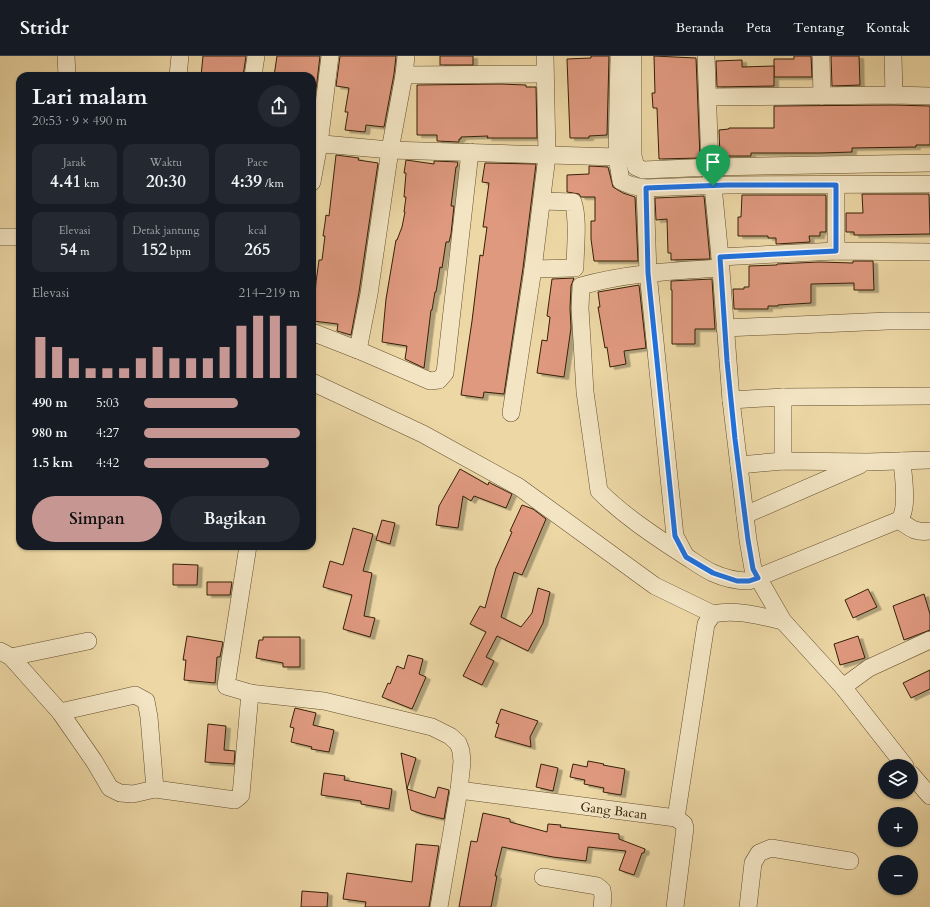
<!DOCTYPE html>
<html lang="id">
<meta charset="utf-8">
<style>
:root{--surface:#171b24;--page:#242831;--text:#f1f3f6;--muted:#9ea1a6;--line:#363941;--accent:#c59692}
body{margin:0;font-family:Cardo,serif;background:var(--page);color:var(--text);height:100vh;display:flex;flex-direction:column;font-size:15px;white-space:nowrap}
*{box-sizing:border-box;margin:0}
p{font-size:13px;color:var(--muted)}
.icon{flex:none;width:22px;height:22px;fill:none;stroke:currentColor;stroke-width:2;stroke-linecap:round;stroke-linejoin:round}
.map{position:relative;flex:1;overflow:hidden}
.panel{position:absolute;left:16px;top:16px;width:300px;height:478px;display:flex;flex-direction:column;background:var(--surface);border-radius:12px;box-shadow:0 1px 3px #0004}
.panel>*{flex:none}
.buttons{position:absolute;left:878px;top:703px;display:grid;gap:8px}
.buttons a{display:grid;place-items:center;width:40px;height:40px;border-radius:50%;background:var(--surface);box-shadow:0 1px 3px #0004;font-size:20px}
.pin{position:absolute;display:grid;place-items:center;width:34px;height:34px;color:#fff;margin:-41px -17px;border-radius:50% 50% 50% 0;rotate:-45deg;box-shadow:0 0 4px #0007}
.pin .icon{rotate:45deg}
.round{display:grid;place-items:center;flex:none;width:42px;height:42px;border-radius:21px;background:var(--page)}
.summary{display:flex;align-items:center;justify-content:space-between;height:68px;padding:0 16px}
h1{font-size:22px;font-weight:600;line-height:30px}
.metrics{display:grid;grid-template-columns:repeat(3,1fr);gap:6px;height:68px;padding:4px 16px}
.metrics div{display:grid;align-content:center;border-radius:10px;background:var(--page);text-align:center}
.metrics b{font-size:17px;font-weight:600}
.metrics small{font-size:11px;font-weight:400}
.metrics p{font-size:11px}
.chart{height:112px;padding:8px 16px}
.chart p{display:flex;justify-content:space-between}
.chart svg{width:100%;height:72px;margin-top:4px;stroke:var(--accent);stroke-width:6}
.cta{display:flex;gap:8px;margin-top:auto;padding:8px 16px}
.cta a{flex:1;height:46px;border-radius:24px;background:var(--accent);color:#111;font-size:16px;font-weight:600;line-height:46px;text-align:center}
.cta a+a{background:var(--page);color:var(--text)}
ul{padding:0 16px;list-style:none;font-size:13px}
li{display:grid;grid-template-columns:64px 48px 1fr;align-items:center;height:30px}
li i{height:10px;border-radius:5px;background:var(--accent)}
header{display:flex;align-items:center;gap:24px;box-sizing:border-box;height:56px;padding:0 20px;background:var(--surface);border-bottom:1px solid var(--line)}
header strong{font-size:19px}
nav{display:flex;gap:22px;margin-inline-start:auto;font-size:14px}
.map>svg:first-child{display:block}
</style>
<header>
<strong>Stridr</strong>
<nav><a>Beranda</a><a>Peta</a><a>Tentang</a><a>Kontak</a></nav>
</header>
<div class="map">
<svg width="930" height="851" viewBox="0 0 930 851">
<defs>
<filter id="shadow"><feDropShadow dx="4.5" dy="2.5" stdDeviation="0" flood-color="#0004"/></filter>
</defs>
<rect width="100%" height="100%" fill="#ecd7a5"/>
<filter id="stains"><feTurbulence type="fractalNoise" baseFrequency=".005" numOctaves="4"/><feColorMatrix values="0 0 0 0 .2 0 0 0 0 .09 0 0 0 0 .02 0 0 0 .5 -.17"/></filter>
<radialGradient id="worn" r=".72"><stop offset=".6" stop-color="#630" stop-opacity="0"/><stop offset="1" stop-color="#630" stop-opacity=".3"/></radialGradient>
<g fill="#df997f" stroke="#352007" filter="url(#shadow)">
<path d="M203 0H246L243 20H201Z"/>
<path d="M277 0H320L313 59 312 20H274Z"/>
<path d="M340 0H396L394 18 384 71 366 69 365 76 345 74 348 56H345L349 32 336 30Z"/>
<rect x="440" y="0" width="33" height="9"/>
<path d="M591 0H609L607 79 589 80V82H570L567 3 591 2Z"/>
<path d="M654 0 696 2 700 102 659 103 657 52H653L652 37H655Z"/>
<path d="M794 0H811L812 21H774V3H794Z"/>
<path d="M831 0H859L860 29 832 30Z"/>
<path d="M742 4V11L774 10V30L717 31 716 5Z"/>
<path d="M500 28 526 29V31H536L537 82H487L488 80 461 81V83H459V86L437 85V79H417V29Z"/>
<path d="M894 49 930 50V89H916V91L852 92V96L820 97H751V100H720L719 74 729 73V72H774V50Z"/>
<path d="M336 99 359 102 358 104 378 107 359 236 351 279 337 275 338 268 313 265 316 226 319 204H322L325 180H323L325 167 326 159 329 160Z"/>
<path d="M406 104 434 108V105L458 106 457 111H456L451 150H454L451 178 449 186H446L442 212 440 211 436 236H435L432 254H431L424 312 405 303 407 290 382 286 386 243 396 184H397L402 171 405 156H404L406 141H404L406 117H404Z"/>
<path d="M485 107 536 108 523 212 504 338 484 336 483 342 461 339 472 265 480 199 483 200 487 171H483L489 127 482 126Z"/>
<path d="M589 110 608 111 613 131 623 137 635 141 638 205H594L591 183V165H595V141H581L579 138 567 136V119L589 118Z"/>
<path d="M862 138H929L930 178 866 179H854V176H846V157H863Z"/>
<path d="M742 139H826V176H820V180H809L810 186 776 188V182H768V180H738V161H741Z"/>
<path d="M704 140 710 203 671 204V197H668L667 163 656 164 655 142Z"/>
<path d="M853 205H873L874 234H854V227L811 228V247L778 249V250H768V253H734L733 233H744V231H749V210L777 209V208L819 206 853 207Z"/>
<path d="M574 222 571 230 570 252 571 272 564 321 537 317 542 284 547 285 550 261 547 260 552 223Z"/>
<path d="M712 223 715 273H695V288H672V234H671V225Z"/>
<path d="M639 229 646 292 624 295 626 308 610 311 607 291 605 292 598 251H600L598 236Z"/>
<path d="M460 413 488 429 489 426 492 428 512 438 506 452 474 440 471 445 463 440 458 472 436 469 439 450Z"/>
<path d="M522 449 533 453 546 463 522 519 514 516 501 561 521 571 532 557 538 532 550 536 543 567 528 595 497 580 486 601 494 605 482 629 463 620 486 576 470 568 480 550 485 552 496 512 512 476 510 475Z"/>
<path d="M382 464 395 467 390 488 376 484Z"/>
<path d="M353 472 373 478 363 515 372 517 364 560 375 562 370 581 343 573 352 539 323 531 330 505 343 509Z"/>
<path d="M173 508 198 509 197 529H173Z"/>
<path d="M207 526H232L230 539H207Z"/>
<path d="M868 533 877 551 853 562 845 544Z"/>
<path d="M924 538 930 558V574L904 584 893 550Z"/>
<path d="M187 580 223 586 220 601H217L215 627 184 624 186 604H183Z"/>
<path d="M858 580 865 602 840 609 834 588Z"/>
<path d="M263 581H300V611H283V607L256 602 259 584H263Z"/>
<path d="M408 599 423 603 419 618 426 621 412 653 382 641 388 627 390 628 397 610 404 613Z"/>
<path d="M930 614V633L911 642 903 627Z"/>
<path d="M295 652 316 657 313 669 334 674 329 696 311 693 312 691 291 686 294 672 290 671Z"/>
<path d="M501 653 538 665 530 681 531 691 495 681 499 668 496 667Z"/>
<path d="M208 668 226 670 224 694 235 695 234 708 205 706Z"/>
<path d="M401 697 416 702 407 733Z"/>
<path d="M588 705 604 708 603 709 625 713 621 739 603 736 604 732 584 728 585 724 570 721 573 708 587 711Z"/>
<path d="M541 708 558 712 553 735 536 731Z"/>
<path d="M324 717 345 720 344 724 392 733 389 753 361 748V745L321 739Z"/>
<path d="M438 731 449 734 444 763 422 758 411 754 407 733 435 742Z"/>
<path d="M483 757 510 763V766L547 776 548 768 561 769 560 771 619 778V783L645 793 644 797H642L634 819 619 814 626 795 588 791 586 805 553 801 502 791 495 820H497L491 851H459L471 785 477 786Z"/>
<path d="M416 788 439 790 429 851H365L366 846 343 843 347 817 412 826Z"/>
<path d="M302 835 328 837 327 851H301Z"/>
</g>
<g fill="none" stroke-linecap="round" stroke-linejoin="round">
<defs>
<g id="minor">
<path d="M66 0 67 20"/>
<path d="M619 0 617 101 621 125C630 130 636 131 645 132L727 129 930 128"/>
<path d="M633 0V100L636 111 643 114 713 111 930 107"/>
<path d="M706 0 710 111 713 130 720 201 731 344 748 484 753 513 783 565 843 631"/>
<path d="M821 0 822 40"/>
<path d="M893 0 894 39"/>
<path d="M404 19 545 18"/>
<path d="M178 20 180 0"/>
<path d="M253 20 256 0"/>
<path d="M708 41 894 39 930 40"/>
<path d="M312 87 390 94 617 101"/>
<path d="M312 126 319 88 330 0"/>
<path d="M836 129V195"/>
<path d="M645 132 648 217 675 480 685 499"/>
<path d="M0 181H20"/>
<path d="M720 201 836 195 930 196"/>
<path d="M720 212C673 215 626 217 581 230L580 252 585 336 599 435C623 459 653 479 682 498 692 504 702 512 713 517 724 522 737 525 749 525L899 464C909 453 903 420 902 405"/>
<path d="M533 213 575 212C575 193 579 163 573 146L542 145"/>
<path d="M725 272 888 265H930"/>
<path d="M312 276 358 294 430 325 439 324 445 317 470 96"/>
<path d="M358 294 369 238 390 94 404 19 406 0"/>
<path d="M312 326 423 378 519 431 655 530 713 558"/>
<path d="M783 341V405"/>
<path d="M731 344 783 341 930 340"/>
<path d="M511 357 533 213 547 100 545 0"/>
<path d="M739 409 783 405 867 406 930 404"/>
<path d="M745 459 860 409"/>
<path d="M899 464C910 472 915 477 930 475"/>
<path d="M248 490 226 630 250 637 324 645 432 671 450 680 458 687 461 695 462 706 459 734 439 851"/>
<path d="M0 595 11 601 60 656 94 705 110 732 120 737 133 738 155 733 235 744 241 739 250 637"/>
<path d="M11 601 88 585"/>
<path d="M60 656 135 639 146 645 149 661 155 733"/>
<path d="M905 710 843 631 869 612 930 584"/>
<path d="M911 718 930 740"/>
<path d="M459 734 676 762 684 768 685 772 675 851"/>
<path d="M676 762 706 568 713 558C736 553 760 560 783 565"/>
<path d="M543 821 597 830 602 834 603 841 602 851"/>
<path d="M748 851 753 807 759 797 771 792 850 805"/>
</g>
</defs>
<use href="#minor" stroke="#634e2e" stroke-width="18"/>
<use href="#minor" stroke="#f3e5c4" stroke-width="17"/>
</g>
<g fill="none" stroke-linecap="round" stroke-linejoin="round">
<defs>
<path id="route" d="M836 129V195L720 201 727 305 735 383 748 484 753 513 758 522 749 525H737L713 517 686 501 675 480 648 217 646 132 727 129Z"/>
</defs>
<use href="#route" stroke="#fff" stroke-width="8"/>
<use href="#route" stroke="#1a73e8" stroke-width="5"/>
</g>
<g text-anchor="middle" stroke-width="3" stroke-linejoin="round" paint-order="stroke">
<g font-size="13" fill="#352007" stroke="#f3e5c4">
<text transform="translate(614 754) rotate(7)" y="5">Gang Bacan</text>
</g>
</g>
<rect width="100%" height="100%" filter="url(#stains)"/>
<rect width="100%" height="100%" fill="url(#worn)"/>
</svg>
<div class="buttons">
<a><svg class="icon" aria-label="layers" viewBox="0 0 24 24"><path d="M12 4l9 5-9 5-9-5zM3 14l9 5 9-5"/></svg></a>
<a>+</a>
<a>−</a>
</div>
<div class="pin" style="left:713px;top:130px;background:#1e9e55"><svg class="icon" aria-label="arrive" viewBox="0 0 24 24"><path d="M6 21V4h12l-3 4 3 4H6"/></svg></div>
<section class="panel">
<div class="summary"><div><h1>Lari malam</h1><p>20:53 · 9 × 490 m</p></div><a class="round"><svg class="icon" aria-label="share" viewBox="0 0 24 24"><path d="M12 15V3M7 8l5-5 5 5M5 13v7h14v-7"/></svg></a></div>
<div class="metrics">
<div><p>Jarak</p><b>4.41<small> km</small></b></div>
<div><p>Waktu</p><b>20:30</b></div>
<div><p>Pace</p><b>4:39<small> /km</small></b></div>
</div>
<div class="metrics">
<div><p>Elevasi</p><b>54<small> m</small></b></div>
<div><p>Detak jantung</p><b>152<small> bpm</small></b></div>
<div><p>kcal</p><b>265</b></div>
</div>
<div class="chart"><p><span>Elevasi</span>214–219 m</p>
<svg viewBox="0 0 160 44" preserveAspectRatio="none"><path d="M5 44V19M15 44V25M25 44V32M35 44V38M45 44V38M55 44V38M65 44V32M75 44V25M85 44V32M95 44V32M105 44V32M115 44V25M125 44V12M135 44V6M145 44V6M155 44V12"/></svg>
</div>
<ul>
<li><b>490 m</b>5:03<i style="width:60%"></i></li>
<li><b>980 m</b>4:27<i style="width:100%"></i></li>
<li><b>1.5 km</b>4:42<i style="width:80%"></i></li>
</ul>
<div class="cta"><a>Simpan</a><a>Bagikan</a></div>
</section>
</div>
